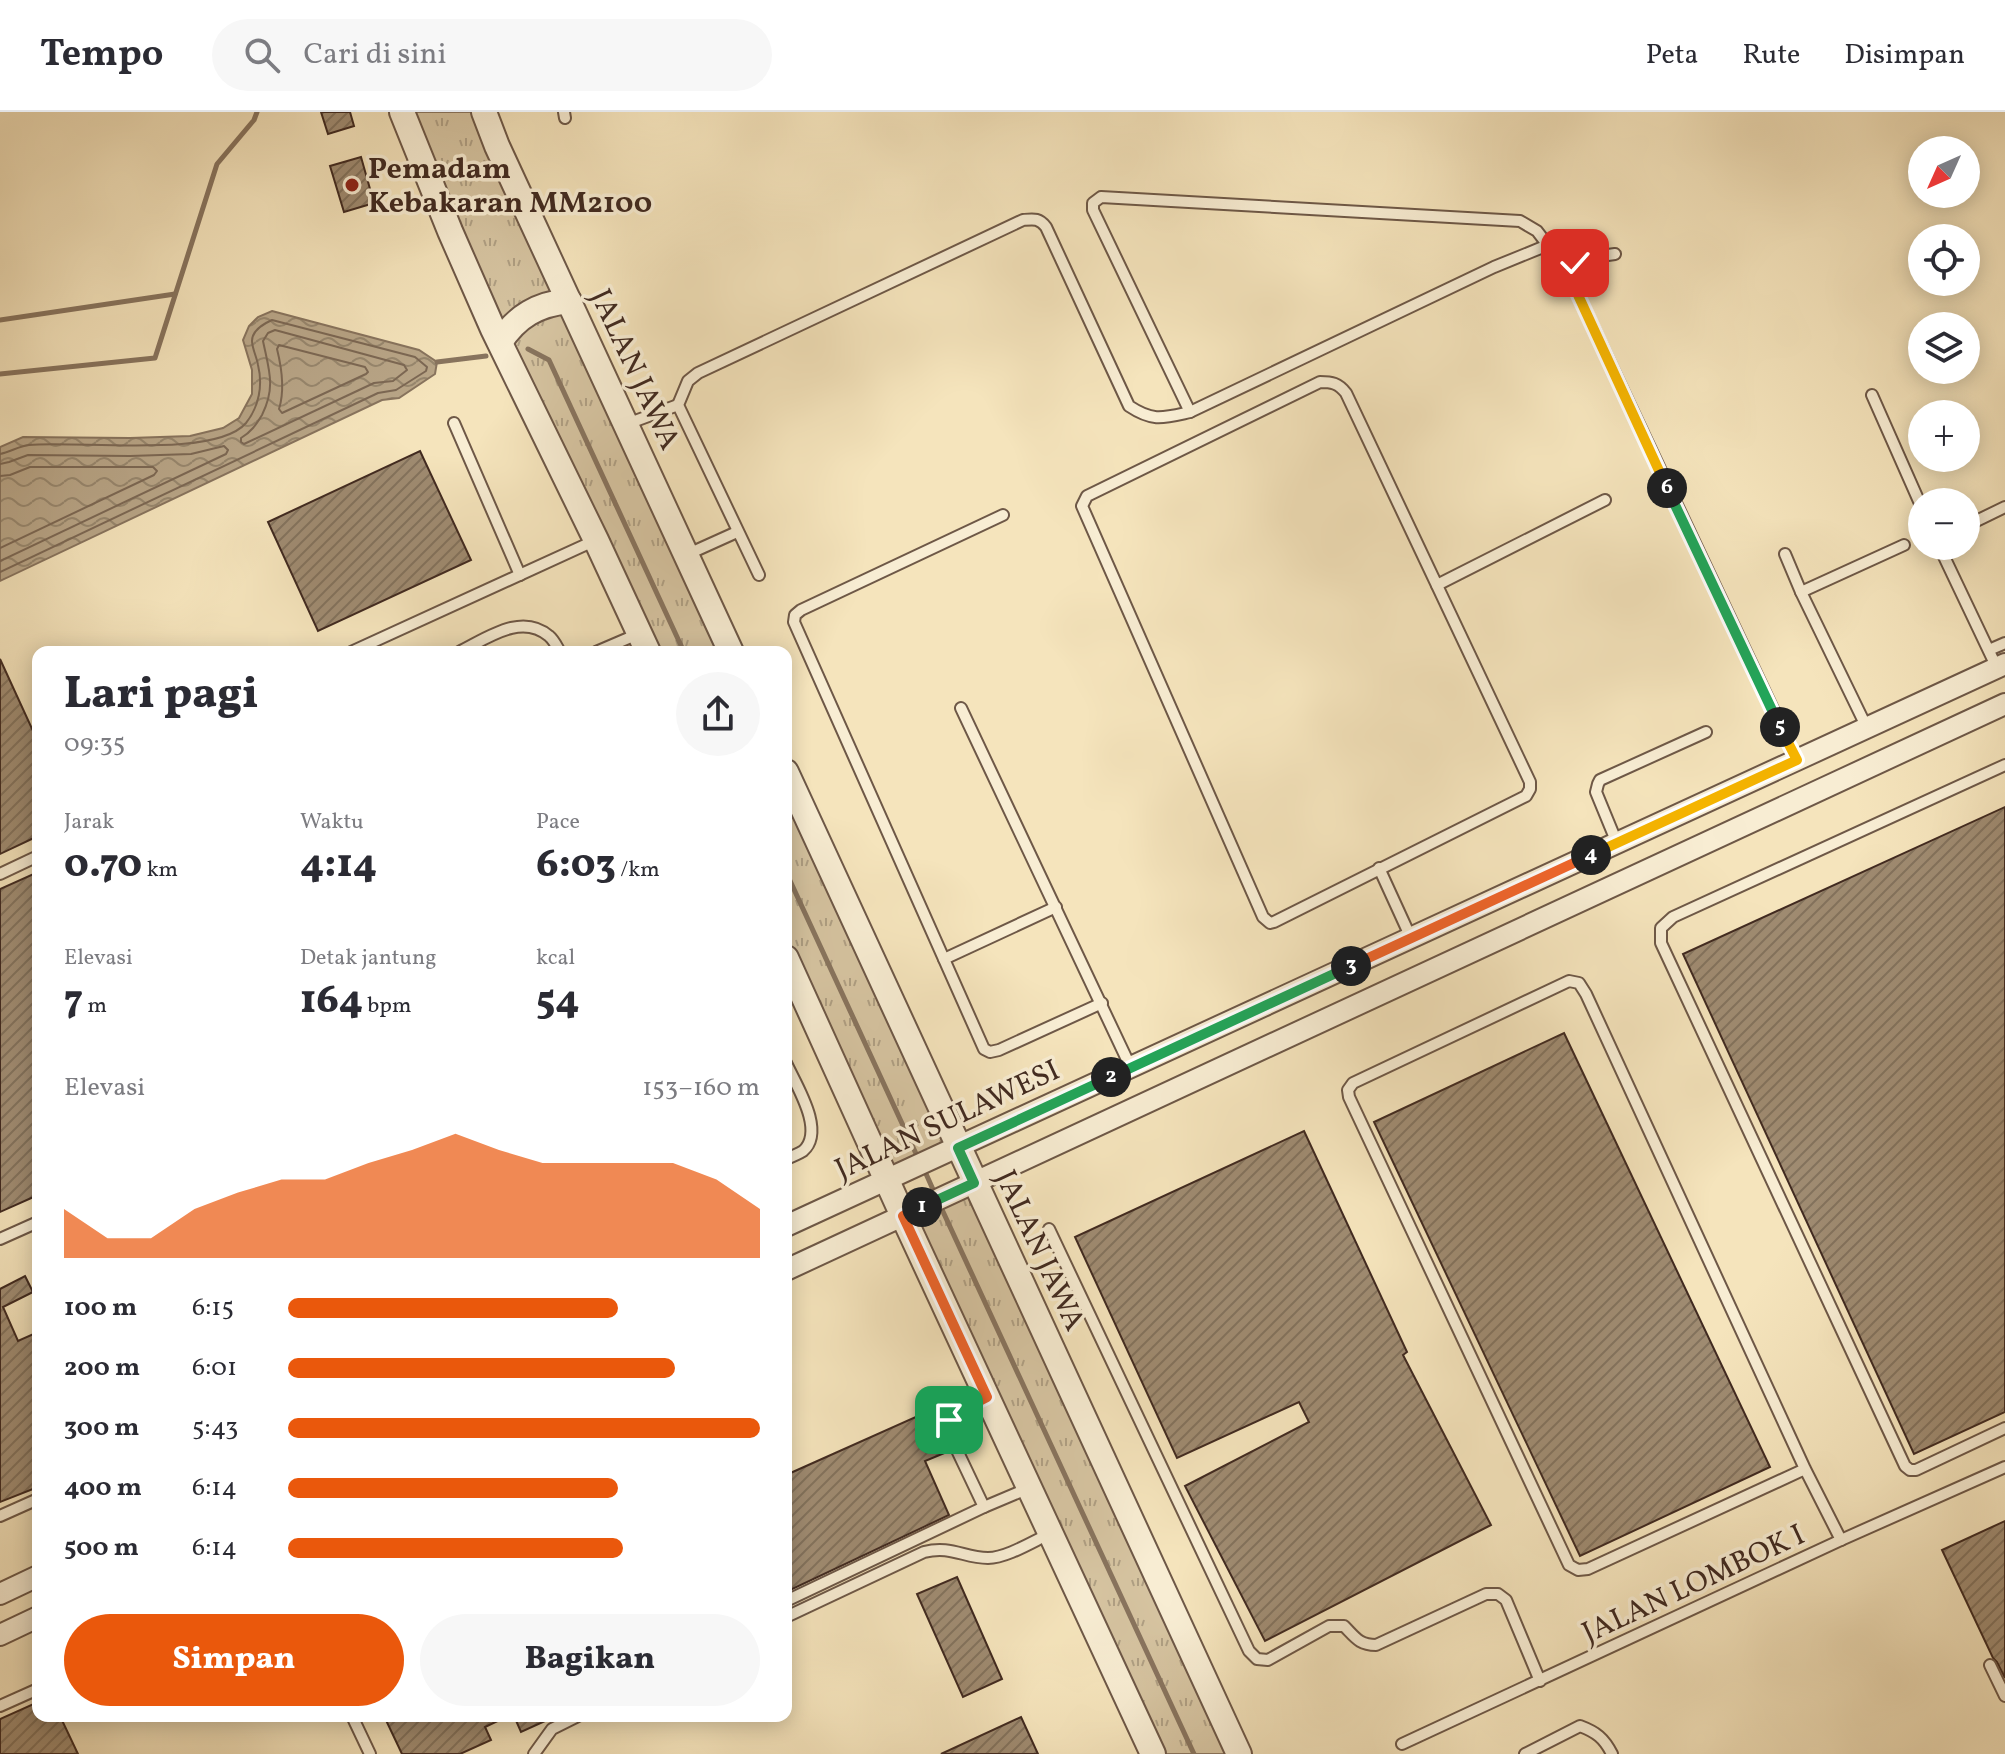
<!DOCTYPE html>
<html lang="id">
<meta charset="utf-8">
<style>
:root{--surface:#fff;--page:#f7f7f7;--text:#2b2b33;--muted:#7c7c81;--line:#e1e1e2;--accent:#ea580c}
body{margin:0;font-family:Vollkorn,serif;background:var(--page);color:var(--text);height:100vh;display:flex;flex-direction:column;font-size:30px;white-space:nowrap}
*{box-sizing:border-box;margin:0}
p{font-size:26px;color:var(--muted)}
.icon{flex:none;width:44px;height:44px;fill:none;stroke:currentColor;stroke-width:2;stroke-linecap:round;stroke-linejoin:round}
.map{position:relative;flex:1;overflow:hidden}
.drawer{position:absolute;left:32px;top:534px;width:760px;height:1076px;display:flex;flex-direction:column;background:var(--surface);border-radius:16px;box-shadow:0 4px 20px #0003}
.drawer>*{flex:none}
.needle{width:52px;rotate:225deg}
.controls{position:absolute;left:1908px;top:24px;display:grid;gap:16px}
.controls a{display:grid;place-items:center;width:72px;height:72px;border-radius:50%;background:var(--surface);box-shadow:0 4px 20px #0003;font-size:40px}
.pin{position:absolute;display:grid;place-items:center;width:68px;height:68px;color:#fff;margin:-34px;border-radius:16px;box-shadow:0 4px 12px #0006}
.km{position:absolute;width:40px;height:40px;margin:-20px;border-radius:50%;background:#222;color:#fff;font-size:22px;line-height:40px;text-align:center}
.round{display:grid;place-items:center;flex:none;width:84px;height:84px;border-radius:42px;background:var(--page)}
.overview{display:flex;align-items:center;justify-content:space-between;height:136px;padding:0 32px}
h1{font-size:44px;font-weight:800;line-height:60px}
.stats{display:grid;grid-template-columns:repeat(3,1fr);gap:12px;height:136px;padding:8px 32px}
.stats div{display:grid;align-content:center}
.stats b{font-size:40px;font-weight:800}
.stats small{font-size:22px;font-weight:400}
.stats p{font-size:22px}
.chart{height:224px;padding:16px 32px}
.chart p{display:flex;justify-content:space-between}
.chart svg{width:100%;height:144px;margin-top:8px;fill:var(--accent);opacity:.7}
.button{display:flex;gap:16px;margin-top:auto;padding:16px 32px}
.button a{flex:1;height:92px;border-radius:48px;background:var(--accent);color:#fff;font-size:32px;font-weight:800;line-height:92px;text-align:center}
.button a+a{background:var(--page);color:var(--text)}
ul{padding:0 32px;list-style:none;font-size:26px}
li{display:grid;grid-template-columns:128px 96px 1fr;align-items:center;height:60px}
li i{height:20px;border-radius:10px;background:var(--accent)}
header{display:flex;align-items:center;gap:48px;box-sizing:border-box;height:112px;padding:0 40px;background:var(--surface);border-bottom:2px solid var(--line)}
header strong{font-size:38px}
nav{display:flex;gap:44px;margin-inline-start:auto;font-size:28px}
.search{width:560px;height:72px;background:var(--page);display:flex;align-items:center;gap:20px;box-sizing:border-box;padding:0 28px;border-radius:44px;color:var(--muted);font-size:30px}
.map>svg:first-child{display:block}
</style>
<header>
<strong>Tempo</strong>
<div class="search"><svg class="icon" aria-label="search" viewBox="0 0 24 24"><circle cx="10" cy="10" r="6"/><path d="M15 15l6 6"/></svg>Cari di sini</div>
<nav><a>Peta</a><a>Rute</a><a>Disimpan</a></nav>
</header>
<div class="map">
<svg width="2005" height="1642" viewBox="0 0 2005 1642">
<defs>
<pattern id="grass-tufts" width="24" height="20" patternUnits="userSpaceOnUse" patternTransform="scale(2)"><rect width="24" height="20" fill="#d6c4a1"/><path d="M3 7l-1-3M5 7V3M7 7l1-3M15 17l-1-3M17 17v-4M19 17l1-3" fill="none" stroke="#af9f83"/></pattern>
<pattern id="water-waves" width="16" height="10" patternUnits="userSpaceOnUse" patternTransform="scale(2)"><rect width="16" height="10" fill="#b8a587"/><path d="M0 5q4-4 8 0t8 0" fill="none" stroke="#97876e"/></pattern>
<pattern id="building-hatch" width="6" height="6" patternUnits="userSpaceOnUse" patternTransform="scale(2)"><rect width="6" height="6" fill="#9f8b71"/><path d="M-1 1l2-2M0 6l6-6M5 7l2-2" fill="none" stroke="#83725c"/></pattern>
</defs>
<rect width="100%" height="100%" fill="#f5e4bc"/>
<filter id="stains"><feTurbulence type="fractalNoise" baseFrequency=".0025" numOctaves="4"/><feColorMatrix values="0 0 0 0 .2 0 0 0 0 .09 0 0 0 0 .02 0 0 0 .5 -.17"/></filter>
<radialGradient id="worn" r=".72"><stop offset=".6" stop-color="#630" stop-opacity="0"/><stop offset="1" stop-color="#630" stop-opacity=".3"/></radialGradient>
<g fill="url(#grass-tufts)" stroke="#8c7760" stroke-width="2">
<path d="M402 0H484L730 540H648Z"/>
<path d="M786 661 958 1036 886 1068 786 846Z"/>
<path d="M974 1071 1239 1642H1153L903 1104Z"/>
</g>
<path fill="url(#water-waves)" stroke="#88745e" stroke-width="2" d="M272 199 419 238 437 250 435 262 399 286 382 288 0 469V335L23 325 130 326 190 324 223 316 239 306 252 282V258L243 228 249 214 258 205Z"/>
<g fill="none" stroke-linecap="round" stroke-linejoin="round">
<g stroke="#7c6854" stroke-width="2">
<path d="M275 218 404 253 407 258 393 269 374 271 244 332 241 330V326C251 320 256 313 262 303 276 275 269 258 263 229L268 221Z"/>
<path d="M279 233 365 255 368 260 366 262 282 301 279 297C285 278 282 257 277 237Z"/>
<path d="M0 342C10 340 19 334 29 333 76 328 215 347 246 311 259 295 263 273 258 253 257 246 252 236 252 229 252 218 263 212 272 208L415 245 427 255 426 259 396 278 378 281 0 460"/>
<path d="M0 352 9 350 28 343 130 344 191 342 224 334 228 338 226 342 0 449"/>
<path d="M0 364 10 363 30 355H153L157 359 154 363 0 436"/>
</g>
<g stroke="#88745e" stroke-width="5">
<path d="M0 208 175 182"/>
<path d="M528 237 549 248 684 540"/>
<path d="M437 250 486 244"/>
<path d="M0 262 155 246 217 52 254 8 257 0"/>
<path d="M786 760 918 1046"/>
<path d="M923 1055 935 1082"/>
<path d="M939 1091 1194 1642"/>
</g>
</g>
<g fill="url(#building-hatch)" stroke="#412a20" stroke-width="2">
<path d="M321 0H350L354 14 328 22Z"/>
<path d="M361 45 374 91 344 100 330 54Z"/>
<path d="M420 339 471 448 318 519 268 410Z"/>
<path d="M0 547 33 619 38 617V724L0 742Z"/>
<path d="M2005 695V1300L1914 1342 1683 842Z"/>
<path d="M38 760V1083L0 1100V777Z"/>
<path d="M1564 921 1770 1355 1580 1444 1374 1010Z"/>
<path d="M1304 1019 1407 1240 1403 1243 1491 1413 1265 1529 1185 1374 1309 1310 1299 1290 1177 1346 1075 1125Z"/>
<path d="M25 1164 33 1180 3 1195 18 1229 38 1220V1375L0 1390V1177Z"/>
<path d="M929 1299 947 1340 925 1349 949 1403 786 1480V1363Z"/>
<path d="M2005 1409V1566L1997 1550 1993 1546 1942 1438Z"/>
<path d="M957 1465 1002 1567 963 1585 917 1482Z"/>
<path d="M38 1590V1604H60L78 1642H0V1607Z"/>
<path d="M384 1604H508L485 1615 491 1628 460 1642H402Z"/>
<path d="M514 1604H556L521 1620Z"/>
<path d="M1021 1605 1038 1642H941Z"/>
</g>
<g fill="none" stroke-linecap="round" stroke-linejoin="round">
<defs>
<g id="service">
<path d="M564 0 565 6"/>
<path d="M1615 142 1586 146 1566 157 1797 648"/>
<path d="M1320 270C1332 270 1338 271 1346 281L1530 670V677L1526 684 1274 810 1270 811 1263 805 1082 394 1087 384Z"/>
<path d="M1872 283 1922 396"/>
<path d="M1190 300 1093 98V91L1101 85 1520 109 1537 119 1566 157"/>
<path d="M454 311 520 463"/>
<path d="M627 312 678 293"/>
<path d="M1003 403 801 498 795 503 794 510 984 937 990 940 999 938 1102 891"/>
<path d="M1966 414 2005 395"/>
<path d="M1939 434 1997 556"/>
<path d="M1785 442 1801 480 1867 616"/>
<path d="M686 443 737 420"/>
<path d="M759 463 678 293 688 269 698 261 1023 108C1034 107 1039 106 1046 115L1129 294C1153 310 1163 306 1190 300L1494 155 1548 133"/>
<path d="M1437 473 1605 388"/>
<path d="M1801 480 1904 433"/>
<path d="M1989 538 2005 531"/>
<path d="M351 540 596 428"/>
<path d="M459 540C486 527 521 500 549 524 554 528 557 535 560 540"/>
<path d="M596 540 638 522"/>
<path d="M961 596 1131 956"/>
<path d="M2005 653 1673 805 1661 816V831L1905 1354 1910 1358H1916L2005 1316"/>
<path d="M1617 731 1596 680 1598 672 1600 668 1706 620"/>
<path d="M1379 756 1411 826"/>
<path d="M0 762 38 744"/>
<path d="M944 847 1056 795"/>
<path d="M786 951C796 973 826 1019 803 1039 798 1042 791 1045 786 1047"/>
<path d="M1049 1117 1249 1539 1257 1547 1268 1548 1329 1514H1344C1355 1525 1359 1533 1376 1533L1486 1482H1498L1506 1488 1540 1569"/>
<path d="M0 1127 38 1110"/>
<path d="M1805 1357 1588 1457 1578 1458 1569 1453 1349 985 1348 978 1353 971 1569 869 1579 871 1586 882 1805 1357 1841 1428"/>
<path d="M984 1395 1029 1376"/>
<path d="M0 1404 38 1387"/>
<path d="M786 1489 984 1395 946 1315 954 1302 986 1286"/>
<path d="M786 1505 924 1440C951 1433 964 1446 988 1446 1006 1446 1032 1430 1049 1422"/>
<path d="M1990 1553 2005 1584"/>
<path d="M0 1594 38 1577"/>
<path d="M352 1604 370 1642"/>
<path d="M1402 1632 1841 1428 2005 1355"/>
<path d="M534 1642 552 1617 578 1604"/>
<path d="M1525 1642 1580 1614C1596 1620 1604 1626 1612 1642"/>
</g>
<g id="minor">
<path d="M786 1114 2005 552"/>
<path d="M786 1158 2005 592"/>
<path d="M0 1482 38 1464"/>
<path d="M0 1523 38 1505"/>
</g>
<g id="tertiary">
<path d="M402 0 450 119 493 217 596 428 648 540"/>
<path d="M484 0 497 34 731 540"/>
<path d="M500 230C517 204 538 192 569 189"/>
<path d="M786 660 1239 1642"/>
<path d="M786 846 903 1104 1153 1642"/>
</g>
</defs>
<use href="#service" stroke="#6e5847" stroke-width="14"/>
<use href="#minor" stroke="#6e5847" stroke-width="24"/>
<use href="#tertiary" stroke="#6e5847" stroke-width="28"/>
<use href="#service" stroke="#f8edd3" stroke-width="10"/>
<use href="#minor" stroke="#f8edd3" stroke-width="20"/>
<use href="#tertiary" stroke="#f8edd3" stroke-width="24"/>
</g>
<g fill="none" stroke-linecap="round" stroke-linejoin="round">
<defs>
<path id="split-1" d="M922 1095 903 1104 987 1285 954 1302 949 1308"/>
<path id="split-2" d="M922 1095 974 1071 958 1036 1111 965"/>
<path id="split-3" d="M1111 965 1351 854"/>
<path id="split-4" d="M1351 854 1591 743"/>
<path id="split-5" d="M1591 743 1797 648 1780 615"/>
<path id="split-6" d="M1667 376 1780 615"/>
<path id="split-7" d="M1575 151 1566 157 1667 376"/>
</defs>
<use href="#split-1" stroke="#fff" stroke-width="16"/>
<use href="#split-2" stroke="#fff" stroke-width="16"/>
<use href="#split-3" stroke="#fff" stroke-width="16"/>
<use href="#split-4" stroke="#fff" stroke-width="16"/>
<use href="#split-5" stroke="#fff" stroke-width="16"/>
<use href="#split-6" stroke="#fff" stroke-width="16"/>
<use href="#split-7" stroke="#fff" stroke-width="16"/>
<use href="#split-1" stroke="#f0652b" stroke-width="10"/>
<use href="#split-2" stroke="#22a559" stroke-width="10"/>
<use href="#split-3" stroke="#22a559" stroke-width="10"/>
<use href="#split-4" stroke="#f0652b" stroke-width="10"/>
<use href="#split-5" stroke="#f5b400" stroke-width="10"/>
<use href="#split-6" stroke="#22a559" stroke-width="10"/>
<use href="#split-7" stroke="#f5b400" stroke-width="10"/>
</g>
<circle fill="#8f2418" stroke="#f8edd3" stroke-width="3" cx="352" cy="73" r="8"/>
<g text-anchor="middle" stroke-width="7" stroke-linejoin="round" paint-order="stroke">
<g font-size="30" font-weight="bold" fill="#412a20" stroke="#f8edd3" text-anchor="start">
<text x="368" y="66">Pemadam<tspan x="368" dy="34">Kebakaran MM2100</tspan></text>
</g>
<g font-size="30" fill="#412a20" stroke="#f8edd3">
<text transform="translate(636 257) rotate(65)" y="10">JALAN JAWA</text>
<text transform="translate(947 1007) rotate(-25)" y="10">JALAN SULAWESI</text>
<text transform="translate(1041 1138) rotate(65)" y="10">JALAN JAWA</text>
<text transform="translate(1693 1471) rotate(-25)" y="10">JALAN LOMBOK I</text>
</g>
</g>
<rect width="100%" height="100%" filter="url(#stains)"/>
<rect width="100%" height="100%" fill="url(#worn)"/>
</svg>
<div class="controls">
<a><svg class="needle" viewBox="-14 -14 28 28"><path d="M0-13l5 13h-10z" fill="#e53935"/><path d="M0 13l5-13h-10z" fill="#7c7c81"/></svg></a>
<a><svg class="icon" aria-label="locate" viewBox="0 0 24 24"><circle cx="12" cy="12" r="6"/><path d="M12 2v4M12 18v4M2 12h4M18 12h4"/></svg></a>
<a><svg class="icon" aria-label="layers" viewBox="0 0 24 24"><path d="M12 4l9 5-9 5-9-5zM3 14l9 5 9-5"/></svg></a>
<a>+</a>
<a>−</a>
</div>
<div class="pin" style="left:949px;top:1308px;background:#1e9e55"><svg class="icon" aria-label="arrive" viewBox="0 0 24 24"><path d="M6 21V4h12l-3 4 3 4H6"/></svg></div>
<div class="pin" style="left:1575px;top:151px;background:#d93025"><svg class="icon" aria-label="check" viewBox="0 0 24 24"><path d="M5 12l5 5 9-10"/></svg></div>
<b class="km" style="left:922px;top:1095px">1</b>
<b class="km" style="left:1111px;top:965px">2</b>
<b class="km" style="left:1351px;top:854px">3</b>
<b class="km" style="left:1591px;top:743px">4</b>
<b class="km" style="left:1780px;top:615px">5</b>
<b class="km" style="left:1667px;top:376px">6</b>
<section class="drawer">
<div class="overview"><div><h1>Lari pagi</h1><p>09:35</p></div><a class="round"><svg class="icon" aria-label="share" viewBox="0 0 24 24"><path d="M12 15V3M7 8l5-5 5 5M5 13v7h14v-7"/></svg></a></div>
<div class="stats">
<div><p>Jarak</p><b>0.70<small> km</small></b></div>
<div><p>Waktu</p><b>4:14</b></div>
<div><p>Pace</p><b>6:03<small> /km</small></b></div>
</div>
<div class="stats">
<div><p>Elevasi</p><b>7<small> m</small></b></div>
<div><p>Detak jantung</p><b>164<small> bpm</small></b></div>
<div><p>kcal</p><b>54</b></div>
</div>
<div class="chart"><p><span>Elevasi</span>153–160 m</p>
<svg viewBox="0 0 160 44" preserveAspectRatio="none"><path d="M0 44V29L10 38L20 38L30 29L40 24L50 20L60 20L70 15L80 11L90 6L100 11L110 15L120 15L130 15L140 15L150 20L160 29V44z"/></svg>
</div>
<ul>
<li><b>100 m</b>6:15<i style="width:70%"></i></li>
<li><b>200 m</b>6:01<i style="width:82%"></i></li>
<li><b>300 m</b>5:43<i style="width:100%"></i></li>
<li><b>400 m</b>6:14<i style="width:70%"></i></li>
<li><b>500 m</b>6:14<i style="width:71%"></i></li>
</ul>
<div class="button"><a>Simpan</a><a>Bagikan</a></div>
</section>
</div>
